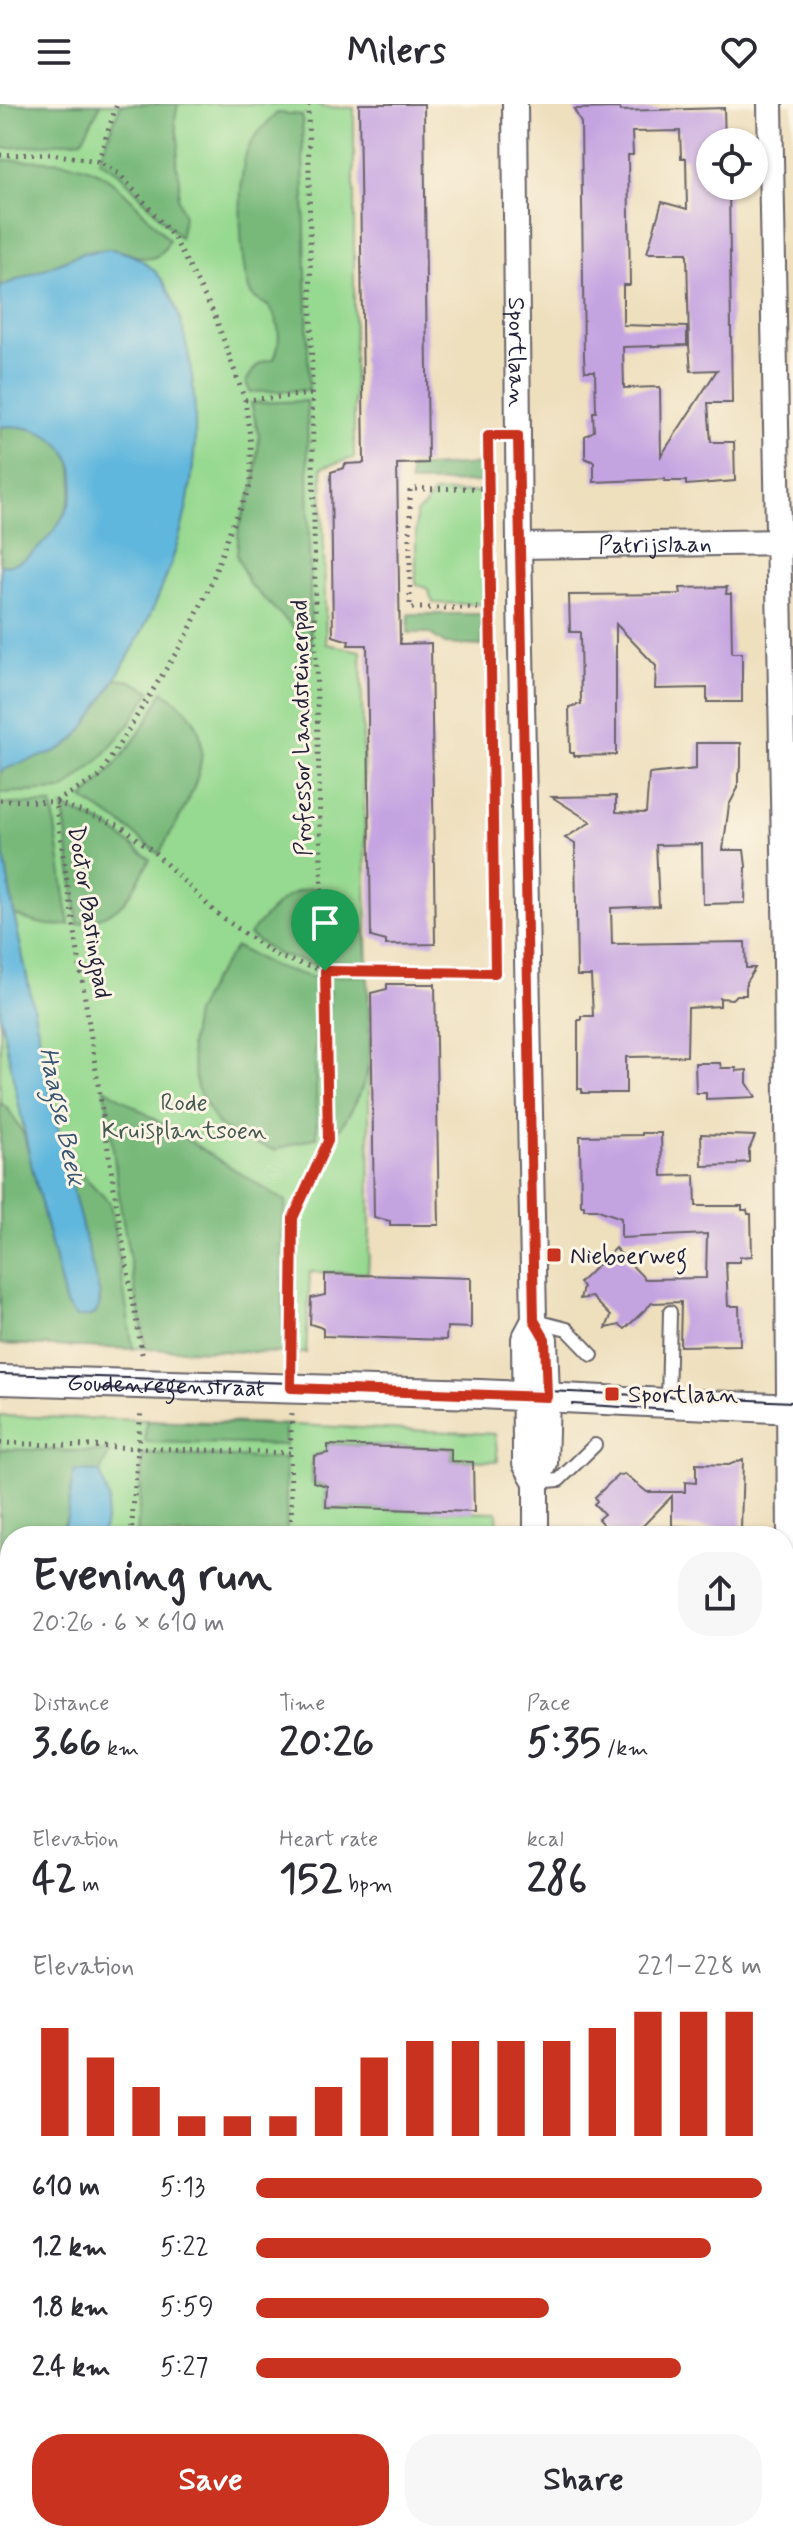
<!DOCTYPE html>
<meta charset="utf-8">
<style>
:root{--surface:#fff;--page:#f7f7f7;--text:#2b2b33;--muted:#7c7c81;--accent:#c8321e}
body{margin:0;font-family:Mynerve,sans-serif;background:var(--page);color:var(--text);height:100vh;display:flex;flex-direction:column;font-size:30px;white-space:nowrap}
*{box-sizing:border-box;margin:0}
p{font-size:26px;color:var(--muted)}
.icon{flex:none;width:44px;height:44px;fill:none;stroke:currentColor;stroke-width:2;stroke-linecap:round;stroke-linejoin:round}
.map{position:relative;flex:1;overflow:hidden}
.details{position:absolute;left:0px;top:1422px;width:794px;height:1016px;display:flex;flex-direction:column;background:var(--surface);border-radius:32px 32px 0 0;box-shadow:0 2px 6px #0004}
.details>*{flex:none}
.controls{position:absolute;left:696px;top:24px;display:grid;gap:16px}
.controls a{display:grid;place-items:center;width:72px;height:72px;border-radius:50%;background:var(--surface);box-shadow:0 2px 6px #0004;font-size:40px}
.pin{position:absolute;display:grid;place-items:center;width:68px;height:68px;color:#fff;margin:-82px -34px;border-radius:50% 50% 50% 0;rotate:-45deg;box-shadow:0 0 8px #0007}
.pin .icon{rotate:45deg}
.round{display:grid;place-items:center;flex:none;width:84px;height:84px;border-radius:32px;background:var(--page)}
.headline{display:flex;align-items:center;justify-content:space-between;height:136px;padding:0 32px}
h1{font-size:44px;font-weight:700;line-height:60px}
.stats{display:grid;grid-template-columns:repeat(3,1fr);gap:12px;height:136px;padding:8px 32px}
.stats div{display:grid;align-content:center}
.stats b{font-size:40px;font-weight:700}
.stats small{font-size:22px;font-weight:400}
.stats p{font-size:22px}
.chart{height:224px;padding:16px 32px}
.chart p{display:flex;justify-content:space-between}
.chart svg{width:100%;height:144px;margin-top:8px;stroke:var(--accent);stroke-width:6}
.action{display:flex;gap:16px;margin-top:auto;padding:16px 32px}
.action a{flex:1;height:92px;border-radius:32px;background:var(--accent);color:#fff;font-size:32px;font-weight:700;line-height:92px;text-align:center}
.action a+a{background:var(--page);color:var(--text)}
ul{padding:0 32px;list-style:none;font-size:26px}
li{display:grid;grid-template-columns:128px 96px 1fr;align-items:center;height:60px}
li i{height:20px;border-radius:10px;background:var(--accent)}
header{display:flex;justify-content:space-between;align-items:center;height:104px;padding:0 32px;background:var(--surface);font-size:36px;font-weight:700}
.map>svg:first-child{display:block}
</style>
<header><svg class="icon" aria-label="menu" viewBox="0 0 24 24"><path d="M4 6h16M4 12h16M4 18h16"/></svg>Milers<svg class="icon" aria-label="heart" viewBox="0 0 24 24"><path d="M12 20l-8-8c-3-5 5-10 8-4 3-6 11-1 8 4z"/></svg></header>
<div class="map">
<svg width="793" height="2438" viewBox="0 0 793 2438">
<rect width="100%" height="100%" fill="#fcf5e5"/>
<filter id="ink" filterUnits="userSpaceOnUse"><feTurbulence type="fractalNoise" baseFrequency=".0125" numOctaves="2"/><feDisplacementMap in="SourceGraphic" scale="16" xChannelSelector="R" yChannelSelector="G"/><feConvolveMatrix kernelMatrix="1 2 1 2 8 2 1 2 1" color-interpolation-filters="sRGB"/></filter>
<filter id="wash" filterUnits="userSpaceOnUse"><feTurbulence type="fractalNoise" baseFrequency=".006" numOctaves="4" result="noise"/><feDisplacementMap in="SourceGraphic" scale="32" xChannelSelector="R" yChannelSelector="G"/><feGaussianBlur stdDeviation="1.8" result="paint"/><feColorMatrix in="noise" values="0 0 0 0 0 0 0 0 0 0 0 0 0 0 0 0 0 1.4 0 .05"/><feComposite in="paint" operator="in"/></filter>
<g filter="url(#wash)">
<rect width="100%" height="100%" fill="#eedfbd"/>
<g fill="#96d990" stroke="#5c7e66" stroke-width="2">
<path d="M0 0H320L321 3 354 4V354L322 363 326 540 361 547 368 872 370 1126 368 1169 310 1168 306 1249 0 1240Z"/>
<path d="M481 388 483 500 433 499 428 485 416 480V409L425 402 433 389Z"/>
<path d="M0 1312 250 1319 495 1330 498 1357 452 1356 453 1344 328 1340 327 1348 312 1352V1379L326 1383V1404L497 1408 498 1432H10V1857H0Z"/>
</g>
<g fill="#78b97a" stroke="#4d6e5a" stroke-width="2">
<path d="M0 0H101L82 36 10 44H0Z"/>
<path d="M121 0H178L175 16 179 41 176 61 180 74 178 94 184 112 180 134 119 69 99 56Z"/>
<path d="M277 9 302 11 309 286 250 288 246 278C254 264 258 257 274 255 281 239 281 218 269 203 263 197 254 197 250 188 239 159 238 84 245 53 249 36 265 21 277 9Z"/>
<path d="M0 56C30 57 67 54 95 67 119 77 151 117 169 136 156 168 137 149 115 146 103 144 93 147 82 149L0 183Z"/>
<path d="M307 297 311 558 298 528 249 480 237 452 239 422 255 378 259 332 251 299Z"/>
<path d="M13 321C27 324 43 326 55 335 103 373 44 467 0 461V323Z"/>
<path d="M480 360 481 378 410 379V364Z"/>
<path d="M409 510H482V542L445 540 429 529H408Z"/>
<path d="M116 575 131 577 151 587 127 623 101 654 64 686 0 689V668L88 618Z"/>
<path d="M163 587C171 594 181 600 187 607 225 649 180 711 159 750L122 720 83 695C115 663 144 629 163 587Z"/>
<path d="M0 700H52L69 821C48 823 33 819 14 810L0 727Z"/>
<path d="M63 703 107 722 150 755C129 794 123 811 78 820Z"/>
<path d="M313 784 317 861 277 850 249 831C265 812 286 785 313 784Z"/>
<path d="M324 789C361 811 367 814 367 858L327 857Z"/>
<path d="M236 843 273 862 314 874 317 1033 274 1046 242 1035 218 1021 197 984 190 942 195 909 211 878Z"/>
<path d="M329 872H368C368 898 372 934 369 959 364 987 348 1015 330 1037Z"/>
<path d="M105 984 286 1098 282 1127 283 1249 146 1245 121 1106Z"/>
<path d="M0 998 9 1006 24 1031 66 1201 81 1213 90 1212 100 1200V1196L64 1052 110 1099 133 1245 0 1240Z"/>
<path d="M146 1317 285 1321V1341L145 1338Z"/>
<path d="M0 1345 110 1348 100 1368H74C65 1426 74 1432 10 1432V1447L0 1452Z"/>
<path d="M143 1350 285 1355 287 1432H137Z"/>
<path d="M0 1725 10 1839V1857H0Z"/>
<path d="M0 1922H10V2331L0 2324Z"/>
</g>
<g fill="#60b7dd" stroke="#416c8c" stroke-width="2">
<path d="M110 145C158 153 173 187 184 230 213 347 183 461 123 562 110 584 97 608 80 629 59 655 27 652 0 668V461C30 465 66 417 72 391 84 344 42 318 0 323V183L83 149Z"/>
<path d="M0 727 14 810 64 1052 99 1188C102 1206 95 1215 76 1213L66 1201 31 1059 0 911Z"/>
<path d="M74 1367 100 1368 109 1396 102 1432H47L60 1426 66 1418Z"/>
<path d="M10 1447V1839L0 1724V1452Z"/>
<path d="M0 2324 10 2331V2428H37L38 2438H0Z"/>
</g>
<g id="blocks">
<g fill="#c4a3e1" fill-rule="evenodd">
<path d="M359 0H424L428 359 397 360 400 540 431 539 435 840 386 841V837L371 833 367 541H348L349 537 333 532 331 368 344 364 345 360 364 359Z"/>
<path d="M620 4 621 7 724 4 725 38H710V82H729L732 299H708L711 338H734L735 377 686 381V377H665V375L594 378V358L585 354V332L594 327 593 308H596L595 267H585L584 254 581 19 574 5ZM680 27 681 54H686L687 105 662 98 647 149H687L689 241 691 267 717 266 661 352 660 283 624 284 623 243 687 241V223L623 221V181H630L628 51H633L632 28Z"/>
<path d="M727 483 726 490H731L732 549H742V598H707V584L655 585 656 562 616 520V651L574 652V649H570L569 603 581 600 580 528H570L569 491 681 490 680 484Z"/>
<path d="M696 639H741V664L738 670V684L729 701 723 746H744L746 762 745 799 703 800 702 740 656 741 659 802 611 804 612 840 745 838 746 864H755L746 878V891H736L732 895 720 894V902L688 904 687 952 626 953V989H582V985H578V916H581V912H593L591 872H577L575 740 565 734 591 718 552 693 616 692V708L646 709 649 670 696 665Z"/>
<path d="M387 880H435L439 1121H390V1117L374 1113 371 889 387 885Z"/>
<path d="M695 959H720L721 964H736V967L747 966V979L756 993 706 995V989H696Z"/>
<path d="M642 1029H661L662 1072 695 1071 696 1102H742V1106H747L748 1110H751L752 1152 740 1153V1158H726L728 1202H739L740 1241 680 1242 681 1198 652 1199 625 1225 620 1221 606 1224 611 1212 592 1193 580 1195 583 1183 579 1179 615 1144 645 1175 706 1174 707 1130 621 1134V1114L596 1105H584V1101H581L580 1032 642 1031Z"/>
<path d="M701 1030 755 1032 749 1046V1058L738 1059 737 1061 702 1062Z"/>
<path d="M325 1170 471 1174V1224L447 1223 446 1236 323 1232V1224L310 1220 311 1194 325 1191Z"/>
<path d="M328 1341 451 1345V1357L473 1358 474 1408 326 1403 327 1382 313 1378 314 1352 328 1349Z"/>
<path d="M743 1355 741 1425 672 1422V1392L633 1432H614L598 1415 604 1410 594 1400 597 1397 595 1393 618 1371 622 1372 624 1370 647 1388H685V1378L696 1379V1360L729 1361Z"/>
</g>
</g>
</g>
<g filter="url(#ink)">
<use href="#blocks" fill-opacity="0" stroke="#696468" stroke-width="2"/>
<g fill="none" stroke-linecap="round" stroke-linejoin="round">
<defs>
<g id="service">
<path d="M536 1217 567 1225 592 1251"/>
<path d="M668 1300 670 1208"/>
<path d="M536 1378 559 1376 595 1341"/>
</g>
<g id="minor">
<path id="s1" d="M515 0 519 442 534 1216 524 1235 525 1342V1359L536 1378"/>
<path d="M770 0 786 853 793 1874"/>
<path id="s2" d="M519 442 792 438"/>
<path d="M534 1216 545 1235 547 1293 545 1360 536 1378V1432"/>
<path d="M0 1894H10"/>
<path d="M784 2262 793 2261"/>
<path d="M784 2410 793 2428"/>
<path d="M550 2428V2438"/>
</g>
<g id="tertiary">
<path id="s3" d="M0 1276 480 1290 793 1305"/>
</g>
</defs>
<use href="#service" stroke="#696468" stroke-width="16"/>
<use href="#minor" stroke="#696468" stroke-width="28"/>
<use href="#tertiary" stroke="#696468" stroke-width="32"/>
<g stroke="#696468" stroke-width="5" stroke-dasharray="2 6" stroke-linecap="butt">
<path d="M0 51 51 50 98 57 119 70 142 95 174 134 215 212 245 296 251 340V380L231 424 212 477 187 531 99 673 55 698 117 1104 143 1255"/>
<path d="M98 57 117 0"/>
<path d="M245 296 313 290"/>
<path d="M489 384 410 385V504H491"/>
<path d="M0 696 55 698 121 722 153 747 215 808 276 852 325 867 505 869"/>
<path d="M495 869 488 332H497"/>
<path d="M292 1259 293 1114 328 1037 316 560 308 0"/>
<path d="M0 1339 290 1349"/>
<path d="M131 1432 141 1305"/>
<path d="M292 1432 290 1349 292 1309"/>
</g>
<use href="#service" stroke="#fff" stroke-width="12"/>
<use href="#minor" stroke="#fff" stroke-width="24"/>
<use href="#tertiary" stroke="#fff" stroke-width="28"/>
<g stroke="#22223b" stroke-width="2">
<path d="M0 1270 547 1287 793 1298"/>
<path d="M100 1285 188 1287"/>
<path d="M572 1300 672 1306"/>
</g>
</g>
</g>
<g fill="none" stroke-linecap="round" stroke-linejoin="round" filter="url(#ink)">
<defs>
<path id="route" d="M488 332H518L534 1216 545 1235 547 1293 291 1284 293 1114 328 1037 325 867 495 869Z"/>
</defs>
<use href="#route" stroke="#fff" stroke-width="16"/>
<use href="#route" stroke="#c8321e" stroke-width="10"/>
</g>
<g fill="#c8321e" stroke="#fcf5e5" stroke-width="3">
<rect x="546" y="1143" width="16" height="16" rx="4"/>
<rect x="604" y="1282" width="16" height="16" rx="4"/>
</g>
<g text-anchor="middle" stroke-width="6" stroke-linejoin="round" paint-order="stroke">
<g font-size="24" fill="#22223b" stroke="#fcf5e5">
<text dy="8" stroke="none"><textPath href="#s1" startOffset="248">Sportlaan</textPath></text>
<text dy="8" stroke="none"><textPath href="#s2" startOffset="136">Patrijslaan</textPath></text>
<text transform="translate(301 624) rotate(-91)" y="8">Professor Landsteinerpad</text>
<text transform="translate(90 808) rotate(81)" y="8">Doctor Bastingpad</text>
<text dy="8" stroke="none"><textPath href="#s3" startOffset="166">Goudenregenstraat</textPath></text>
</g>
<g font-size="24" fill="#455954" stroke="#fcf5e5">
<text x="184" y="1006">Rode<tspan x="184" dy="28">Kruisplantsoen</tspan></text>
</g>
<g font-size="24" fill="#22223b" stroke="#fcf5e5" text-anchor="start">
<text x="570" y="1159">Nieboerweg</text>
<text x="628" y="1298">Sportlaan</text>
</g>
<g font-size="26" font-style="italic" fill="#385674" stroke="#fcf5e5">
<text transform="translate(63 1012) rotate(78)" y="9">Haagse Beek</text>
</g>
</g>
</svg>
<div class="controls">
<a><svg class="icon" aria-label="locate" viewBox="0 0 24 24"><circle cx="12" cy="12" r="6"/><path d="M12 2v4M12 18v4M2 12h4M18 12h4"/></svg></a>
</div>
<div class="pin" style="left:325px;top:867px;background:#1e9e55"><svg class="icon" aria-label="arrive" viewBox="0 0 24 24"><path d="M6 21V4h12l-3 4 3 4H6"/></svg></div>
<section class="details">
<div class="headline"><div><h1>Evening run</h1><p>20:26 · 6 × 610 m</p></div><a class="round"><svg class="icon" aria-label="share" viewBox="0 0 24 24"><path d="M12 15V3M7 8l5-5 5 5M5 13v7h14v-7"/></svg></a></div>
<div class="stats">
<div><p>Distance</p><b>3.66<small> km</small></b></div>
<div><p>Time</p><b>20:26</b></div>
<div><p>Pace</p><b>5:35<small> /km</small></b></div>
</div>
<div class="stats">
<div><p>Elevation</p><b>42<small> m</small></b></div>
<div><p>Heart rate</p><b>152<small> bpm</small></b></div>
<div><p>kcal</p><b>286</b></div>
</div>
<div class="chart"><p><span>Elevation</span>221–228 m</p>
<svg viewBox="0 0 160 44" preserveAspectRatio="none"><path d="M5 44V11M15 44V20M25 44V29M35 44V38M45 44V38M55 44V38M65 44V29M75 44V20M85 44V15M95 44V15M105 44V15M115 44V15M125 44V11M135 44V6M145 44V6M155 44V6"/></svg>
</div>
<ul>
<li><b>610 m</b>5:13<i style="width:100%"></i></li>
<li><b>1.2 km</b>5:22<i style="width:90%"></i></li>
<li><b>1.8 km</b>5:59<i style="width:58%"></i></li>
<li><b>2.4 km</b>5:27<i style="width:84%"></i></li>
</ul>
<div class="action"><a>Save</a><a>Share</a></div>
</section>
</div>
